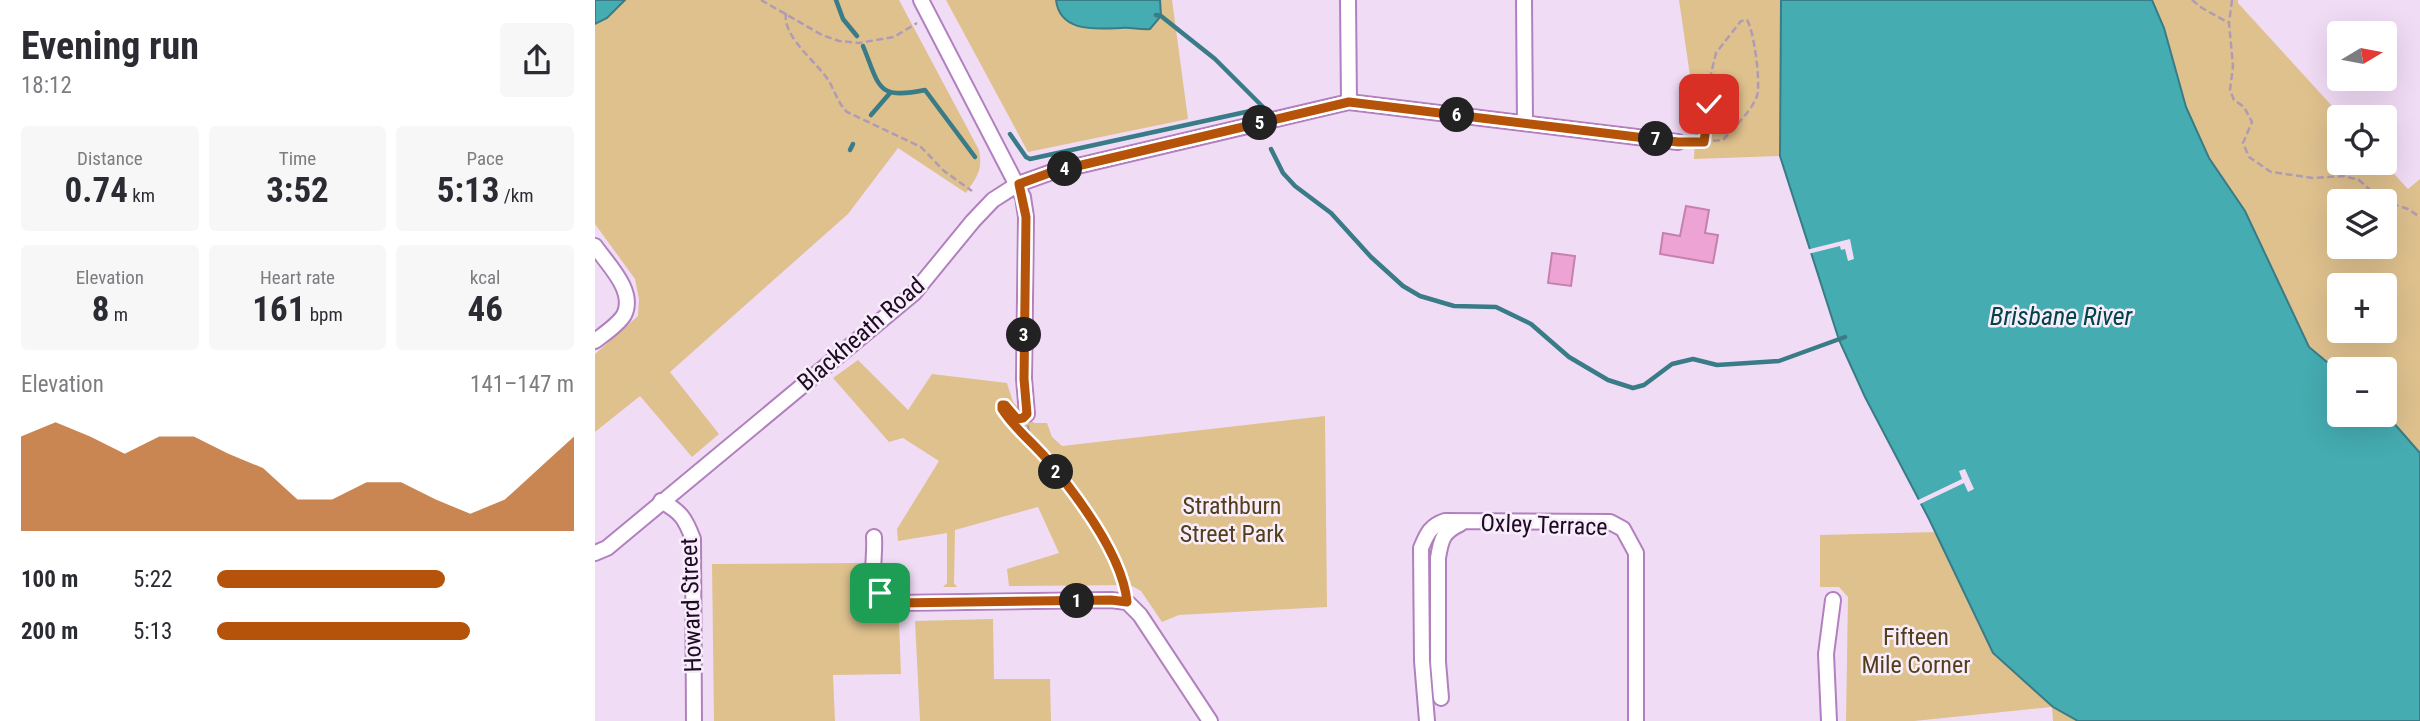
<!DOCTYPE html>
<meta charset="utf-8">
<style>
:root{--surface:#fff;--page:#f7f7f7;--text:#2b2b33;--muted:#7c7c81;--accent:#b45309}
body{margin:0;font-family:"Roboto Condensed",sans-serif;background:var(--page);color:var(--text);height:100vh;display:flex;flex-direction:column;font-size:26px;white-space:nowrap}
*{box-sizing:border-box;margin:0}
p{font-size:23px;color:var(--muted)}
.icon{flex:none;width:38px;height:38px;fill:none;stroke:currentColor;stroke-width:2;stroke-linecap:round;stroke-linejoin:round}
.map{position:relative;flex:1;overflow:hidden}
.sheet{display:flex;flex-direction:column;background:var(--surface);width:595px}
.sheet>*{flex:none}
.needle{width:46px;rotate:80deg}
.tools{position:absolute;left:1732px;top:21px;display:grid;gap:14px}
.tools a{display:grid;place-items:center;width:70px;height:70px;border-radius:7px;background:var(--surface);box-shadow:0 7px 28px #0002;font-size:35px}
.pin{position:absolute;display:grid;place-items:center;width:60px;height:60px;color:#fff;margin:-30px;border-radius:14px;box-shadow:0 4px 10px #0006}
.km{position:absolute;width:35px;height:35px;margin:-18px;border-radius:50%;background:#222;color:#fff;font-size:19px;line-height:35px;text-align:center}
.round{display:grid;place-items:center;flex:none;width:74px;height:74px;border-radius:7px;background:var(--page)}
.overview{display:flex;align-items:center;justify-content:space-between;height:119px;padding:0 21px}
h1{font-size:38px;font-weight:700;line-height:52px}
.figures{display:grid;grid-template-columns:repeat(3,1fr);gap:10px;height:119px;padding:7px 21px}
.figures div{display:grid;align-content:center;border-radius:7px;background:var(--page);text-align:center}
.figures b{font-size:35px;font-weight:700}
.figures small{font-size:19px;font-weight:400}
.figures p{font-size:19px}
.chart{height:196px;padding:14px 21px}
.chart p{display:flex;justify-content:space-between}
.chart svg{width:100%;height:126px;margin-top:7px;fill:var(--accent);opacity:.7}
ul{padding:0 21px;list-style:none;font-size:23px}
li{display:grid;grid-template-columns:112px 84px 1fr;align-items:center;height:52px}
li i{height:18px;border-radius:9px;background:var(--accent)}
main{display:flex;flex:1;min-height:0}
.map>svg:first-child{display:block}
</style>
<main>
<section class="sheet">
<div class="overview"><div><h1>Evening run</h1><p>18:12</p></div><a class="round"><svg class="icon" aria-label="share" viewBox="0 0 24 24"><path d="M12 15V3M7 8l5-5 5 5M5 13v7h14v-7"/></svg></a></div>
<div class="figures">
<div><p>Distance</p><b>0.74<small> km</small></b></div>
<div><p>Time</p><b>3:52</b></div>
<div><p>Pace</p><b>5:13<small> /km</small></b></div>
</div>
<div class="figures">
<div><p>Elevation</p><b>8<small> m</small></b></div>
<div><p>Heart rate</p><b>161<small> bpm</small></b></div>
<div><p>kcal</p><b>46</b></div>
</div>
<div class="chart"><p><span>Elevation</span>141–147 m</p>
<svg viewBox="0 0 160 44" preserveAspectRatio="none"><path d="M0 44V11L10 6L20 11L30 17L40 11L50 11L60 17L70 22L80 33L90 33L100 27L110 27L120 33L130 38L140 33L150 22L160 11V44z"/></svg>
</div>
<ul>
<li><b>100 m</b>5:22<i style="width:64%"></i></li>
<li><b>200 m</b>5:13<i style="width:71%"></i></li>
</ul>
</section>
<div class="map">
<svg width="1825" height="721" viewBox="0 0 1825 721">
<rect width="100%" height="100%" fill="#f1dcf6"/>
<g fill="#dfc18e" fill-rule="evenodd">
<path d="M0 0H304L384 150C388 171 382 176 371 193L303 148 253 214 75 372 124 434 97 457 45 396 0 432V354L43 316 44 299 40 279 0 224Z"/>
<path d="M351 0H577L593 119 433 152Z"/>
<path d="M1084 0H1186L1185 156 1099 159 1101 117Z"/>
<path d="M1557 0H1643V3L1747 117H1745V163H1789L1813 189 1825 179V453L1790 413V369H1745V373L1714 347 1650 211 1614 158 1591 107 1569 28ZM1745 201H1790V247H1745ZM1745 285H1790V331H1745Z"/>
<path d="M263 360 313 410 337 374 412 383 418 402 439 423H452L457 437 467 446 730 416 732 607 584 615 567 622 546 591 535 585 414 586 412 569 464 553 443 507 360 530 359 583 362 587H348L352 583V533L303 541 302 529 344 461 308 438 294 442 238 378Z"/>
<path d="M1341 532 1398 653 1458 707 1483 721H1458L1457 707 1319 721H1251L1253 597 1244 587H1225V535Z"/>
<path d="M265 563C266 580 268 601 283 611 290 615 297 616 304 621L306 674 238 675 240 721H119L117 564Z"/>
<path d="M398 619 399 679H455L456 721H325L320 621Z"/>
</g>
<g fill="#45acb1" stroke="#397b86" stroke-width="2">
<path d="M0 0H30L12 18 0 24Z"/>
<path d="M461 0H565L566 16 555 29C545 30 536 27 526 28 501 29 465 33 461 0Z"/>
<path d="M1186 0H1557L1569 28 1591 107 1614 158 1650 211 1714 347 1745 373V415H1790V413L1825 453V721H1483L1458 707 1398 653 1334 519 1270 397 1244 340 1185 156Z"/>
</g>
<g fill="#f1dcf6">
<path d="M1255 239 1259 259 1253 261 1250 249 1246 250 1245 246 1213 254 1211 250Z"/>
<path d="M1370 469 1379 489 1373 492 1369 483 1323 505 1321 501 1367 479 1364 471Z"/>
</g>
<g fill="none" stroke-linecap="round" stroke-linejoin="round">
<g stroke="#397b86" stroke-width="4.5">
<path d="M241 0 248 19 262 36"/>
<path d="M268 46C285 87 281 100 330 90L380 157"/>
<path d="M276 115 295 93"/>
<path d="M415 134 431 157 435 159 669 108 620 59 566 16 561 15"/>
<path d="M676 149 688 173 700 186 736 213 776 257 808 286 825 296 859 306 901 307 936 324 974 357 1013 380 1038 388 1049 385 1077 364 1098 359 1122 365 1184 361 1250 337"/>
<path d="M255 150 258 144"/>
</g>
</g>
<g fill="#eda4d4" stroke="#c680af" stroke-width="2">
<path d="M1091 206 1114 210 1110 233 1123 235 1118 263 1065 254 1068 233 1085 236Z"/>
<path d="M957 253 980 256 976 286 953 283Z"/>
</g>
<g fill="none" stroke-linecap="round" stroke-linejoin="round">
<defs>
<g id="minor">
<path d="M326 0 428 197 431 217 429 379 432 414"/>
<path d="M753 0 754 102"/>
<path d="M929 0 930 123"/>
<path d="M0 246C13 265 41 291 29 315 23 325 9 334 0 341"/>
<path d="M66 501C86 512 90 518 98 539L99 721"/>
<path d="M279 537C281 567 268 589 303 603L516 600 532 602 545 615 615 721"/>
<path d="M0 553 12 548 319 293 378 221 398 200 423 184 457 172 754 102 1083 142"/>
<path d="M846 698 843 662V558C846 539 848 532 865 524"/>
<path d="M832 721 827 661 826 548C832 534 835 526 850 521L1015 522 1028 529 1041 553V721"/>
<path d="M1234 721 1231 654 1238 600"/>
</g>
</defs>
<use href="#minor" stroke="#b280be" stroke-width="18"/>
<g stroke="#b09bb5" stroke-width="2.5" stroke-dasharray="7 3.5" stroke-linecap="butt">
<path d="M166 0 227 35 244 41 264 43 299 37 322 23"/>
<path d="M1597 0 1607 8 1634 23"/>
<path d="M1637 0 1634 23 1638 66 1635 90 1639 100 1649 107 1657 122 1648 143 1654 157 1676 172 1718 178 1749 176 1764 180 1786 200 1813 209 1825 217"/>
<path d="M191 13C187 38 224 63 235 83 241 94 243 103 252 112L326 147 349 171 377 191"/>
<path d="M1097 142 1128 140C1139 127 1156 112 1162 96 1166 84 1159 30 1152 20L1146 21 1121 53 1116 74 1109 142"/>
<path d="M417 414 410 405H407L408 411C421 428 438 442 452 459 478 492 522 548 530 588"/>
<path d="M433 425 435 441"/>
</g>
<use href="#minor" stroke="#fff" stroke-width="14"/>
</g>
<g fill="none" stroke-linecap="round" stroke-linejoin="round">
<defs>
<path id="route" d="M285 593 303 603 516 600 532 602C528 556 480 493 450 457 436 441 418 427 407 409V405H410L422 419 428 418 432 414 429 379 431 217 424 184 457 172 754 102 1083 142H1109L1114 104"/>
</defs>
<use href="#route" stroke="#fff" stroke-width="14"/>
<use href="#route" stroke="#b45309" stroke-width="9"/>
</g>
<g text-anchor="middle" stroke-width="5" stroke-linejoin="round" paint-order="stroke">
<g font-size="24" fill="#1e0a22" stroke="#f8edfb">
<text transform="translate(266 334) rotate(-41)" y="8">Blackheath Road</text>
<text transform="translate(949 525) rotate(2)" y="8">Oxley Terrace</text>
<text transform="translate(96 605) rotate(-92)" y="8">Howard Street</text>
</g>
<g font-size="24" fill="#523e1a" stroke="#f8edfb">
<text x="637" y="514">Strathburn<tspan x="637" dy="28">Street Park</tspan></text>
<text x="1321" y="645">Fifteen<tspan x="1321" dy="28">Mile Corner</tspan></text>
</g>
<g font-size="26" font-style="italic" fill="#024447" stroke="#f8edfb">
<text x="1466" y="325">Brisbane River</text>
</g>
</g>
</svg>
<div class="tools">
<a><svg class="needle" viewBox="-14 -14 28 28"><path d="M0-13l5 13h-10z" fill="#e53935"/><path d="M0 13l5-13h-10z" fill="#7c7c81"/></svg></a>
<a><svg class="icon" aria-label="locate" viewBox="0 0 24 24"><circle cx="12" cy="12" r="6"/><path d="M12 2v4M12 18v4M2 12h4M18 12h4"/></svg></a>
<a><svg class="icon" aria-label="layers" viewBox="0 0 24 24"><path d="M12 4l9 5-9 5-9-5zM3 14l9 5 9-5"/></svg></a>
<a>+</a>
<a>−</a>
</div>
<div class="pin" style="left:285px;top:593px;background:#1e9e55"><svg class="icon" aria-label="arrive" viewBox="0 0 24 24"><path d="M6 21V4h12l-3 4 3 4H6"/></svg></div>
<div class="pin" style="left:1114px;top:104px;background:#d93025"><svg class="icon" aria-label="check" viewBox="0 0 24 24"><path d="M5 12l5 5 9-10"/></svg></div>
<b class="km" style="left:482px;top:601px">1</b>
<b class="km" style="left:461px;top:472px">2</b>
<b class="km" style="left:429px;top:335px">3</b>
<b class="km" style="left:470px;top:169px">4</b>
<b class="km" style="left:665px;top:123px">5</b>
<b class="km" style="left:862px;top:115px">6</b>
<b class="km" style="left:1061px;top:139px">7</b>
</div>
</main>
